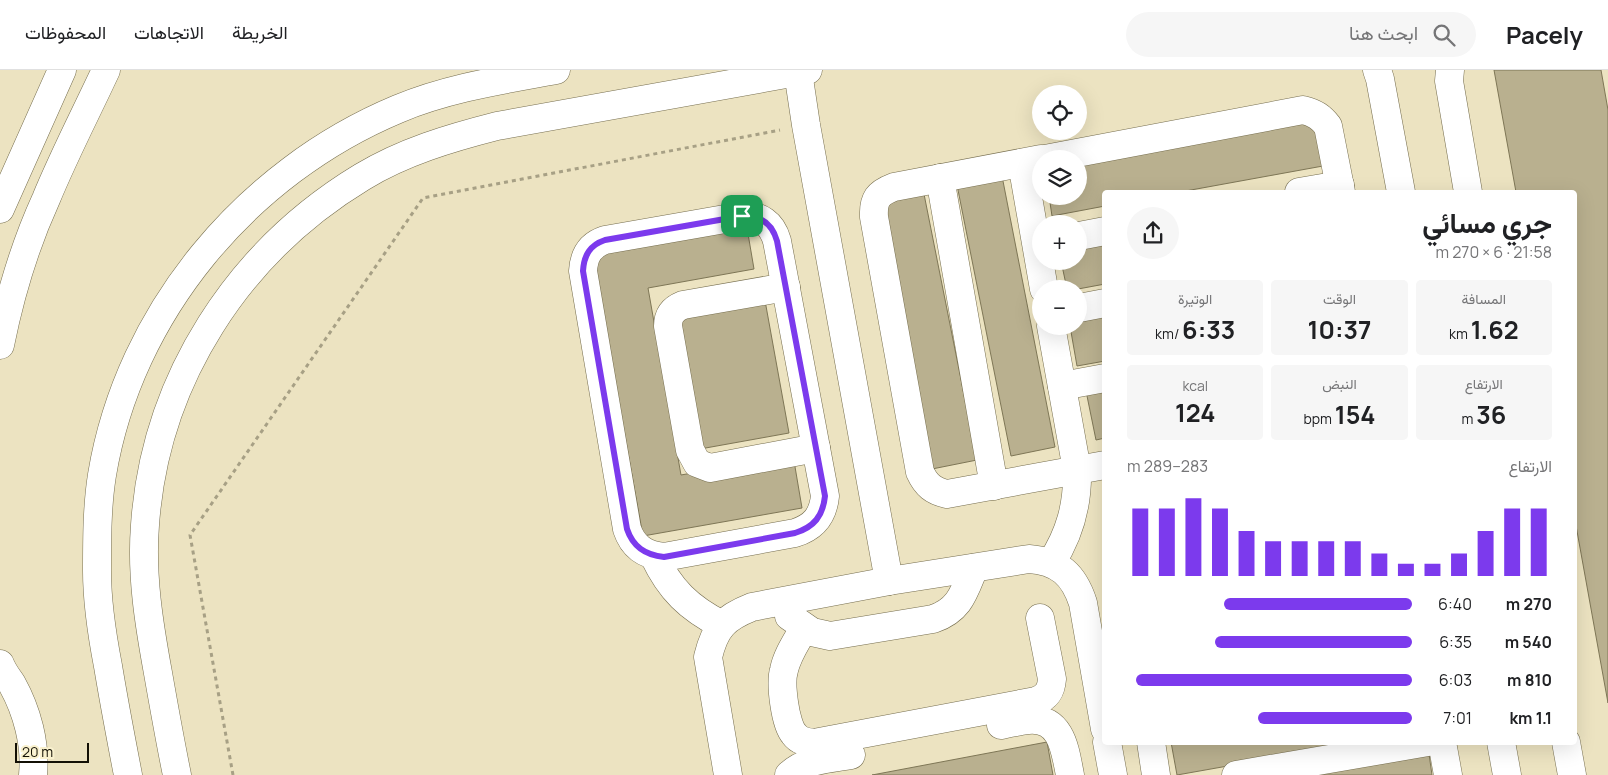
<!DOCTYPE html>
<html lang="ar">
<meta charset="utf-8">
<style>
:root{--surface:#fff;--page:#f6f6f6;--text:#202124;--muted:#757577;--line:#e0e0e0;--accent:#7c3aed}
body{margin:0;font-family:Manrope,Vazirmatn,sans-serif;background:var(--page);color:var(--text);direction:rtl;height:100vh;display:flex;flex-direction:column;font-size:19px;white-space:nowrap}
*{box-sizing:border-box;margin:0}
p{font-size:16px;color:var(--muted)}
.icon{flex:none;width:28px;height:28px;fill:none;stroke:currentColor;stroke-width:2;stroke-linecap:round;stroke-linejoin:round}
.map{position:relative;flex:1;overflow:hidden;direction:ltr}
.sheet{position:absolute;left:1102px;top:120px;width:475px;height:555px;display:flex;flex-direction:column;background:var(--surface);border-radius:5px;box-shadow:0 5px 20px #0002;direction:rtl}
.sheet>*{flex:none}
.controls{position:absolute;left:1032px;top:15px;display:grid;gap:10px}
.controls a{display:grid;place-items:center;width:55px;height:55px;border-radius:50%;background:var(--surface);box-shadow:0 5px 20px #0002;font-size:25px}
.scale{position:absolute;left:15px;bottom:12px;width:74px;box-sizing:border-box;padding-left:5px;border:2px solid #131005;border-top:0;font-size:14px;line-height:18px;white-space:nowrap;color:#131005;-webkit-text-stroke:4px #f9f1ce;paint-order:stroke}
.pin{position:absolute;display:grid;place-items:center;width:42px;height:42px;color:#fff;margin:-21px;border-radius:10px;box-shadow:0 2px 8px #0006}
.round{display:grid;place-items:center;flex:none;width:52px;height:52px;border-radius:26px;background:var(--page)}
.head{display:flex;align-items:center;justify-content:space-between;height:85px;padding:0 25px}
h1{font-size:28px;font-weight:700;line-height:38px}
.metrics{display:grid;grid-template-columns:repeat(3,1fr);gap:8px;height:85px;padding:5px 25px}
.metrics div{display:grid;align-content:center;border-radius:5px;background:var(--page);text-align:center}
.metrics b{font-size:25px;font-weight:700}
.metrics small{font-size:14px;font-weight:400}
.metrics p{font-size:14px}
.chart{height:140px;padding:10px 25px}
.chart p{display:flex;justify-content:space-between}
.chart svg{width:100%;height:90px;margin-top:5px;stroke:var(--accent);stroke-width:6}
ul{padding:0 25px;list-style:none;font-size:16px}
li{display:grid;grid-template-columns:80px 60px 1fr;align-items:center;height:38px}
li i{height:12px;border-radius:6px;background:var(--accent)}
header{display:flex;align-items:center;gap:30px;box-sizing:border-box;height:70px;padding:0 25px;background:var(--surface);border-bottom:1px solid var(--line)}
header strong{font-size:24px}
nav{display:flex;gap:28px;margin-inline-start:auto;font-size:18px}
.search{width:350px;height:45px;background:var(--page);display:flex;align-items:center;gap:12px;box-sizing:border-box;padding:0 18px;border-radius:28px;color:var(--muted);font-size:19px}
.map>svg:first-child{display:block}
</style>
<header>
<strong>Pacely</strong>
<div class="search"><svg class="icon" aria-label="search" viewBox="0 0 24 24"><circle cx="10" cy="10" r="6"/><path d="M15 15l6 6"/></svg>ابحث هنا</div>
<nav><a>الخريطة</a><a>الاتجاهات</a><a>المحفوظات</a></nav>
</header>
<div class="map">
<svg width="1608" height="705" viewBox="0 0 1608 705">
<rect width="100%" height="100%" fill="#ece3c1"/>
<g fill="#b9b08f" stroke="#7e7656">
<path d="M1494 0H1601L1608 40V633L1575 450V122H1516Z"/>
<path d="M1314 47 1323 96 1180 122H1105V136L1052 146 1049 126H1079V90Z"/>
<path d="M1002 106 1055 377 1011 386 957 115Z"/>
<path d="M923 119 977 390 932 399 878 128Z"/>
<path d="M746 152 754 199 648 218 681 405 793 385 802 438 643 466 591 179Z"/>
<path d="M1105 163V214L1078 219H1067L1061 191H1079V168Z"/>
<path d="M764 225 789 363 700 379 674 241Z"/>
<path d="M1105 240V291L1077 296 1070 256H1079V245Z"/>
<path d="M1105 317V368L1096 370 1086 321Z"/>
<path d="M1047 672 1053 705H872Z"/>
<path d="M1171 672H1363L1177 705Z"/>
<path d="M1429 684 1432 705H1309Z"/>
</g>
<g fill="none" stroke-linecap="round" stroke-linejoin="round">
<defs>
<g id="minor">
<path d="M1377 0 1380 9 1401 122"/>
<path d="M1450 0 1449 11 1468 122"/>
<path d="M798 2 806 55 889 511"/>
<path d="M1041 89 894 117C878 123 873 129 874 147L920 402C926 415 933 421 947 424L1105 395"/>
<path d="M1045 89 1303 40C1315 43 1321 47 1328 56L1341 122"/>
<path d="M1022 93 1044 219"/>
<path d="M940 108 994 416"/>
<path d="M1299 122 1340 115"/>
<path d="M0 139 62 0"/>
<path d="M742 146C760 145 772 153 777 171L825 426C823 446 814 457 795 463L664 487C645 485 633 477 627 459L583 201C584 185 590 175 605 170Z"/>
<path d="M1079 166 1105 161"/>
<path d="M786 217 683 235C673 239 668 245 668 256L690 380 697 393 710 398 816 378"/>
<path d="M1079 238 1105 233"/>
<path d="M0 275C10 225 25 175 46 129 64 85 86 43 106 0"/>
<path d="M1062 316 1105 308"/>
<path d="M654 486C670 520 689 538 722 555"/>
<path d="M1051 493C1070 464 1078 435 1077 400L1051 256"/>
<path d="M789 546 812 562 830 566 933 549C960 540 964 522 974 498"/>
<path d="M804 558C797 571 787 585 784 600 780 613 785 654 794 664 799 671 806 672 814 673L1036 631C1047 627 1051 621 1052 609L1040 548"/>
<path d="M0 594C3 602 8 608 12 614 27 641 36 674 33 705"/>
<path d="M1001 655C1010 653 1019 651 1028 650 1062 647 1065 680 1070 705"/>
<path d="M1107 672 1113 705"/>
<path d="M1151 672 1156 705"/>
<path d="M1442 672 1448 705"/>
<path d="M1501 672 1507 705"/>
<path d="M1566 672 1572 705"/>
<path d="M128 705C121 669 114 632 108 596 102 565 97 533 97 501 97 469 97 436 102 405 129 242 247 102 398 39 448 18 502 10 556 0"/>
<path d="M177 705C170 671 164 637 158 603 149 554 141 505 145 455 155 310 238 182 362 107 403 82 450 68 497 56L808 0"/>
<path d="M728 705 708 587C715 558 724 548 752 537L889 511 1029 489C1059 491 1074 505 1083 533L1105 659"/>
<path d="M789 705C805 689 830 689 851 685"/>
<path d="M1236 705 1428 672"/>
</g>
</defs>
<use href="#minor" stroke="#766e4f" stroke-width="29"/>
<path stroke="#a7a085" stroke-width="3" stroke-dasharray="4 4" stroke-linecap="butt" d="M233 705 190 465 423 128 780 60"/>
<use href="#minor" stroke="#fff" stroke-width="28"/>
</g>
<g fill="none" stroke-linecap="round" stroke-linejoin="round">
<defs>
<path id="route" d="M742 146C760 145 772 153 777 171L825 426C823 446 814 457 795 463L664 487C645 485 633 477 627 459L583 201C584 185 590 175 605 170Z"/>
</defs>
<use href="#route" stroke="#fff" stroke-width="10"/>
<use href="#route" stroke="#7c3aed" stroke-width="6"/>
</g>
</svg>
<div class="controls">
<a><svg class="icon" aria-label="locate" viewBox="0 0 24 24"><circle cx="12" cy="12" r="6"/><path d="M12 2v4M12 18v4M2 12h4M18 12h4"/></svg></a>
<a><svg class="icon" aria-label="layers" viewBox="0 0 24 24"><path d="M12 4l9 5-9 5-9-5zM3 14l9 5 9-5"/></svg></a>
<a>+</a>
<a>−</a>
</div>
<div class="scale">20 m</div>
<div class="pin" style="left:742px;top:146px;background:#1e9e55"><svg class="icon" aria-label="arrive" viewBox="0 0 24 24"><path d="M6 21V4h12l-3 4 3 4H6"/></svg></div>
<section class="sheet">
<div class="head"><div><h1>جري مسائي</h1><p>21:58 · 6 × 270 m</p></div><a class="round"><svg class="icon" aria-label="share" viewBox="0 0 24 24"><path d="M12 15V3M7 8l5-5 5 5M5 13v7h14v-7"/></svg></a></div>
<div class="metrics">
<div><p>المسافة</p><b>1.62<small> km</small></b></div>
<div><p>الوقت</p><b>10:37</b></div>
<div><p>الوتيرة</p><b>6:33<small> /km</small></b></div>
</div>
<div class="metrics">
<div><p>الارتفاع</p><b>36<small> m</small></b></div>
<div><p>النبض</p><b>154<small> bpm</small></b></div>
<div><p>kcal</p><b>124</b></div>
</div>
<div class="chart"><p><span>الارتفاع</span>283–289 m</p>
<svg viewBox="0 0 160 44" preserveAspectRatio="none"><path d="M5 44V11M15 44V11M25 44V6M35 44V11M45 44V22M55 44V27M65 44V27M75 44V27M85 44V27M95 44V33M105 44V38M115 44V38M125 44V33M135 44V22M145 44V11M155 44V11"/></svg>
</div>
<ul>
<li><b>270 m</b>6:40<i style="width:66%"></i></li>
<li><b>540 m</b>6:35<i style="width:69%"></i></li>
<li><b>810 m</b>6:03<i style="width:97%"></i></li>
<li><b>1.1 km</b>7:01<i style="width:54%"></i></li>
</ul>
</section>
</div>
